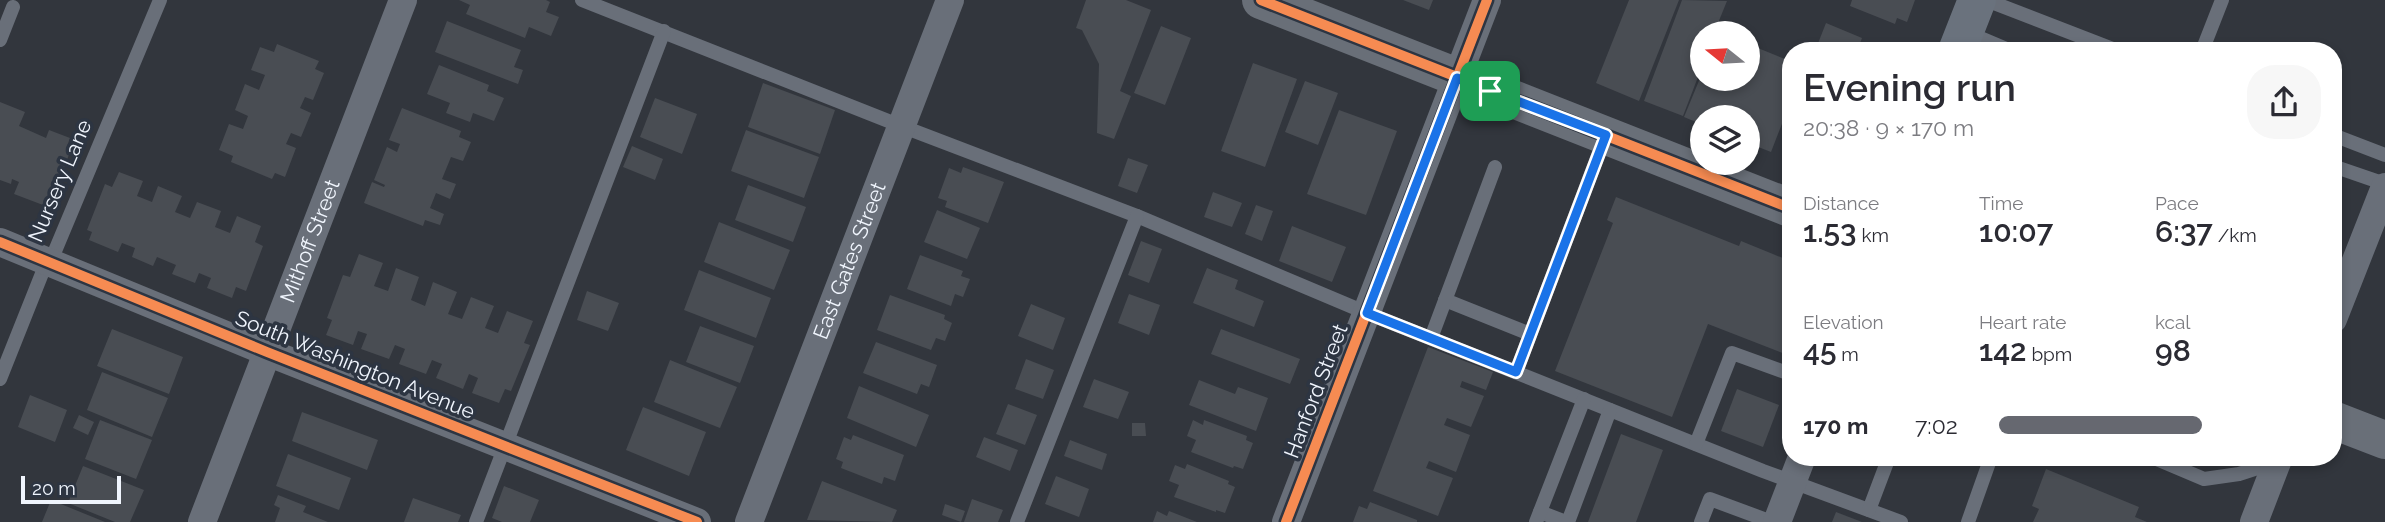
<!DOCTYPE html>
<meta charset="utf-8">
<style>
:root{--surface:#fff;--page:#f7f7f7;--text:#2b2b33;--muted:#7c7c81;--accent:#666870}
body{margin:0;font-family:Raleway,sans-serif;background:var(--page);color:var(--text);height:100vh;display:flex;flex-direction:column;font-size:26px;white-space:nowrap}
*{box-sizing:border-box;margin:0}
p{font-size:23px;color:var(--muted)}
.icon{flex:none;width:38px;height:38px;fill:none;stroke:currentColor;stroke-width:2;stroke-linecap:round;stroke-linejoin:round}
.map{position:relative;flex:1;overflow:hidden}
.sheet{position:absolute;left:1782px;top:42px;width:560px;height:424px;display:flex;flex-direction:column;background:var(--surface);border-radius:28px;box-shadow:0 4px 10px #0003}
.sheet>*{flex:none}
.needle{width:46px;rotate:288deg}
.buttons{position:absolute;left:1690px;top:21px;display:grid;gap:14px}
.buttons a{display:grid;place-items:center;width:70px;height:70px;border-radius:50%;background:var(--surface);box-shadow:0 4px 10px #0003;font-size:35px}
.scale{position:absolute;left:21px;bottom:18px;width:100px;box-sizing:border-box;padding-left:7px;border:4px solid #f0f5fd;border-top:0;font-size:19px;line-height:24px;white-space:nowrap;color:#f0f5fd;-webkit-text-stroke:5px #2d3542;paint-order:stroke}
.pin{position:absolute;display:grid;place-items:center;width:60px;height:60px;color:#fff;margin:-30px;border-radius:14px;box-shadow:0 4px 10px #0006}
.round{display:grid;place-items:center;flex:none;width:74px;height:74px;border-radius:28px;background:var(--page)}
.head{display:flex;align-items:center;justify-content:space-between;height:119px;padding:0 21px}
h1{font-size:38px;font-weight:600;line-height:52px}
.figures{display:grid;grid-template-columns:repeat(3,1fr);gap:10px;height:119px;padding:7px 21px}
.figures div{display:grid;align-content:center}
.figures b{font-size:30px;font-weight:600}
.figures small{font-size:19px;font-weight:400}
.figures p{font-size:19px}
ul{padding:0 21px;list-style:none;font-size:23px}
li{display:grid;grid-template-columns:112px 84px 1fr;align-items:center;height:52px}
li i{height:18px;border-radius:9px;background:var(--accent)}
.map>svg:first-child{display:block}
</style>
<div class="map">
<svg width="2385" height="522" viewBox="0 0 2385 522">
<rect width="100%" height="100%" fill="#32363d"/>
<g fill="#494d53">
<path d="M459 0H546L550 2 546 12 559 17 551 36 529 27 525 38 466 14 470 5Z"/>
<path d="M1086 0H1126L1151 10 1120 91 1131 96 1114 139 1097 133 1099 64 1082 30 1076 28Z"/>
<path d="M1403 0H1433L1429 10Z"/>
<path d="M1629 0H1679L1639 101 1596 83Z"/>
<path d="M1682 0 1727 1 1714 33H1703V64L1683 116 1644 101Z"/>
<path d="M1852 0H1915L1907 22 1897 18 1895 24 1850 6Z"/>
<path d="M447 21 521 50 514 67 523 70 518 84 435 52Z"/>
<path d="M1826 23 1862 38 1857 51H1815Z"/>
<path d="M1161 26 1191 38 1165 105 1134 93Z"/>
<path d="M277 44 319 61 315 69 324 73 313 100 305 97 300 108 311 113 301 137 291 133 286 144 296 148 285 177 275 173 272 179 231 162 233 156 219 150 229 124 243 129 248 116 235 110 245 84 259 90 265 75 251 70 260 47 274 52Z"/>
<path d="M1748 44 1790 61V103L1771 152 1748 143V117H1703V125L1684 117 1703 71V79H1748Z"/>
<path d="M1253 63 1297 79 1265 167 1221 151Z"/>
<path d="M439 65 489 85 487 91 504 98 494 121 473 113 470 122 446 113 450 103 427 94Z"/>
<path d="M1305 81 1338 93 1318 145 1285 132Z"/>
<path d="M763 83 835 110 820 154 748 127Z"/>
<path d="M655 98 697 114 682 154 640 137Z"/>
<path d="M0 102 25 112 19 126 46 138 49 130 70 138 67 146 72 147 63 170 61 169 48 201 44 200 43 205 14 194 19 182 12 179 11 184 0 180Z"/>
<path d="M402 108 461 131 459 137 471 142 463 161 451 157 442 179 456 184 450 199 436 193 430 208 444 214 440 225 425 220 423 226 364 203 372 182 384 187 385 185 374 180 387 147 397 152 400 144 389 140Z"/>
<path d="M1339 110 1397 131 1366 215 1307 194Z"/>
<path d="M746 130 819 157 804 198 731 171Z"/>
<path d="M632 146 663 159 655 180 623 167Z"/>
<path d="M1128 158 1148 165 1137 193 1118 186Z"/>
<path d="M963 167 1004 182 988 223 945 207 947 201 938 198 949 168 961 173Z"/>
<path d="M119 172 143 181 137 196 152 202 158 186 182 196 175 212 190 218 197 202 221 211 215 227 230 233 237 216 261 226 255 242 263 246 246 291 236 287 232 298 207 288 211 278 199 273 195 283 172 274 176 265 157 257 153 266 132 257 135 248 122 243 118 252 89 240 92 232 87 230 105 184 112 187Z"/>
<path d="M748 185 806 207 793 242 735 220Z"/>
<path d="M1213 192 1242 203 1232 227 1204 217Z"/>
<path d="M1616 197 1739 246 1741 241 1790 261V356L1708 324 1672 417 1555 371 1613 223 1607 220Z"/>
<path d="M1256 205 1273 211 1262 241 1245 234Z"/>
<path d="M937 210 980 228 967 259 924 242Z"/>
<path d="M719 222 790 250 774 290 704 262Z"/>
<path d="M1292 226 1346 247 1332 282 1279 261Z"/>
<path d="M1141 241 1162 249 1149 283 1128 275Z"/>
<path d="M359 254 383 263 374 286 388 291 396 268 419 277 411 300 425 306 433 282 457 292 448 314 462 319 471 297 494 306 485 328 498 333 507 311 533 321 524 343 530 345 511 391 505 389 499 403 472 393 478 378 469 374 463 389 436 378 442 364 432 360 426 374 399 364 405 349 395 345 389 359 361 349 367 334 358 331 353 345 326 335 332 320 327 318 343 275 350 277Z"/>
<path d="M920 255 963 271 961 276 970 279 963 297 955 294 951 306 907 289Z"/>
<path d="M1207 268 1238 280 1235 289 1264 301 1254 327 1193 303Z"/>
<path d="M699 270 771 298 756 338 684 310Z"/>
<path d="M587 291 619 303 608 331 577 320Z"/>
<path d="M1129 294 1160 305 1149 335 1118 323Z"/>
<path d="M890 295 945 315 944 319 952 323 945 341 936 338 931 350 877 330Z"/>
<path d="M1031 304 1065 318 1053 350 1018 336Z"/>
<path d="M700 326 754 346 740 383 686 362Z"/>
<path d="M112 329 183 357 169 394 97 366Z"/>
<path d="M1221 329 1300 359 1290 384 1211 354Z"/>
<path d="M876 342 937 365 929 387 921 384 917 394 863 373Z"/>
<path d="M1428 347 1493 372 1486 390 1462 381 1460 387 1484 396 1471 427 1447 418 1444 425 1470 435 1456 472 1429 461 1426 468 1453 478 1438 516 1373 491Z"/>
<path d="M1026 359 1054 370 1043 399 1015 389Z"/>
<path d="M670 360 737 387 720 428 654 402Z"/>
<path d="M102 372 168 398 152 437 87 410Z"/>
<path d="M1094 379 1129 392 1118 419 1083 407Z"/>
<path d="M1199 380 1235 394 1238 387 1268 398 1256 431 1189 405Z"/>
<path d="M859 386 929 415 916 447 847 418Z"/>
<path d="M1737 389 1779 405 1763 447 1721 431Z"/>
<path d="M30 395 67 410 55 442 18 427Z"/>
<path d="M1008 404 1037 415 1025 445 996 434Z"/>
<path d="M643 407 706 432 689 476 626 450Z"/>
<path d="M302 412 378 440 367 470 292 441Z"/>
<path d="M79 415 94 422 88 435 73 428Z"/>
<path d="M100 420 152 440 136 479 85 459Z"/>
<path d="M1193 420 1203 425 1204 420 1247 436 1246 440 1253 443 1243 469 1234 466 1233 468 1191 452 1196 440 1187 436Z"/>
<path d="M1132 423H1145L1146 436H1132Z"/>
<path d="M1621 434 1663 450 1636 522H1588Z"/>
<path d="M853 435 904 455 895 481 884 477 882 484 841 468 843 462 836 459 844 437 851 440Z"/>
<path d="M984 437 1018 450 1010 471 976 457Z"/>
<path d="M1070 440 1107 454 1102 470 1064 456Z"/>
<path d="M288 454 351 478 339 510 276 486Z"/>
<path d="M1187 464 1229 481 1228 484 1235 487 1225 513 1216 510V512L1174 497 1179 485 1169 481 1175 465 1185 469Z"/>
<path d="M83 466 144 490 130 522H115L68 503Z"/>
<path d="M2046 469 2139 507 2135 517 2147 522H2033L2039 509 2032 506Z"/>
<path d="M1056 476 1089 489 1079 517 1045 504Z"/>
<path d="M822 481 897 510 892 522 807 520Z"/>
<path d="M504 486 539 500 530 522H502L492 518Z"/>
<path d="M278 495 306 506 303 512 328 522H275L280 508 274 505Z"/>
<path d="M413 498 461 515 458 522H404Z"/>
<path d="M972 499 1003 510 998 522H964Z"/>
<path d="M51 500 105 522H42Z"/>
<path d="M1370 502 1417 520V522H1353L1359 506 1367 509Z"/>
<path d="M945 504 965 511 961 522 942 515Z"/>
<path d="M1157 511 1167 516 1169 511 1197 522H1153Z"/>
<path d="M1836 512 1862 522H1832Z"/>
</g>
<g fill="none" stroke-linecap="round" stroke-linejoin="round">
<g stroke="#696f79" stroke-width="14">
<path d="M582 0 901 126 1137 216 1367 313 1763 471 1901 522"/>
<path d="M1986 0 2118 51"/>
<path d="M1966 32 2011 51"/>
<path d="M0 40 13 7"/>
<path d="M2202 51 2222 0"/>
<path d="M2333 135 2385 155"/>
<path d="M2333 166 2385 184"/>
<path d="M1445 300 1530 334"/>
<path d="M1431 338 1495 167"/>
<path d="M1516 372 1605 137"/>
<path d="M0 379 43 271 55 251 160 0"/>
<path d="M1696 444 1732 353 1790 374"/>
<path d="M2152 457 2204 479 2239 474 2276 462"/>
<path d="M1869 510 1889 457"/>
<path d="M1540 512 1566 522"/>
<path d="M476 522 664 31"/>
<path d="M1017 522 1137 216"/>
<path d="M1536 522 1584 399"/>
<path d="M1568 522 1610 410"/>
<path d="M1701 522 1710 499 1772 522"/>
<path d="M1968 522 1991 457"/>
</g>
<g stroke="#696f79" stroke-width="28">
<path d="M0 242 267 352 697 522"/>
<path d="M2333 319 2385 187"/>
<path id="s1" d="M202 522 403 0"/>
<path id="s2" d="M749 522 950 0"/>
<path d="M1286 522 1487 0"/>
<path d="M1777 522 1802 457"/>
<path d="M2254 522 2279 457"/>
</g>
<path stroke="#6a727d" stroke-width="38" d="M1957 51 1977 0"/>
<g stroke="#696f78" stroke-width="38">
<path d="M1261 0 1790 208"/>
<path d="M2333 420 2385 440"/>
</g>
<defs>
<g id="cycleway">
<path d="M1261 0 1790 208"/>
<path d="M0 242 267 352 697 522"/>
<path d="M1286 522 1487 0"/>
</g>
</defs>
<use href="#cycleway" stroke="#2d3542" stroke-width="15"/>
<use href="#cycleway" stroke="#f68b52" stroke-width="10"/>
</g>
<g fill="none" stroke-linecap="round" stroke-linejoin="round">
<defs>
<path id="route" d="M1457 78 1606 135 1516 372 1367 313Z"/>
</defs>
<use href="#route" stroke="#fff" stroke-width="14"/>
<use href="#route" stroke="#1a73e8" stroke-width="9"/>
</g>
<g text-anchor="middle" stroke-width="7" stroke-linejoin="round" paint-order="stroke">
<g font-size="21" fill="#f0f5fd" stroke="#2d3542">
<text transform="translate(60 181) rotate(-67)" y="7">Nursery Lane</text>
<text dy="7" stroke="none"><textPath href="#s1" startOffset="301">Mithoff Street</textPath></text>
<text dy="7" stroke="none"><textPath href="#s2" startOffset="280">East Gates Street</textPath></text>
<text transform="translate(355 365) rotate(22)" y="7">South Washington Avenue</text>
<text transform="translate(1316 391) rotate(-69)" y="7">Hanford Street</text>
</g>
</g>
</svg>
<div class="buttons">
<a><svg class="needle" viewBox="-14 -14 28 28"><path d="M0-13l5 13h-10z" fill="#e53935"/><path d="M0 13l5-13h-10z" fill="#7c7c81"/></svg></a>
<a><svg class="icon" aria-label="layers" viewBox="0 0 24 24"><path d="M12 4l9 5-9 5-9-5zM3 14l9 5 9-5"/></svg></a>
</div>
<div class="scale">20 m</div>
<div class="pin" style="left:1490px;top:91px;background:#1e9e55"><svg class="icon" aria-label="arrive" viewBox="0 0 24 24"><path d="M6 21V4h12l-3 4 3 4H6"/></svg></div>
<section class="sheet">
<div class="head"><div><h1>Evening run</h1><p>20:38 · 9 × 170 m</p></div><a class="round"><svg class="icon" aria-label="share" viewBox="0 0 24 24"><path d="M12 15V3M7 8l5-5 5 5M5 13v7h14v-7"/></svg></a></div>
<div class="figures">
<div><p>Distance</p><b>1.53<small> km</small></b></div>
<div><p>Time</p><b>10:07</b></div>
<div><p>Pace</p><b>6:37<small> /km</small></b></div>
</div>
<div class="figures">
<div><p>Elevation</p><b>45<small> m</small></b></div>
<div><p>Heart rate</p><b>142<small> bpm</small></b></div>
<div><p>kcal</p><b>98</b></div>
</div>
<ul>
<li><b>170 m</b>7:02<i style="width:63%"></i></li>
</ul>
</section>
</div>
